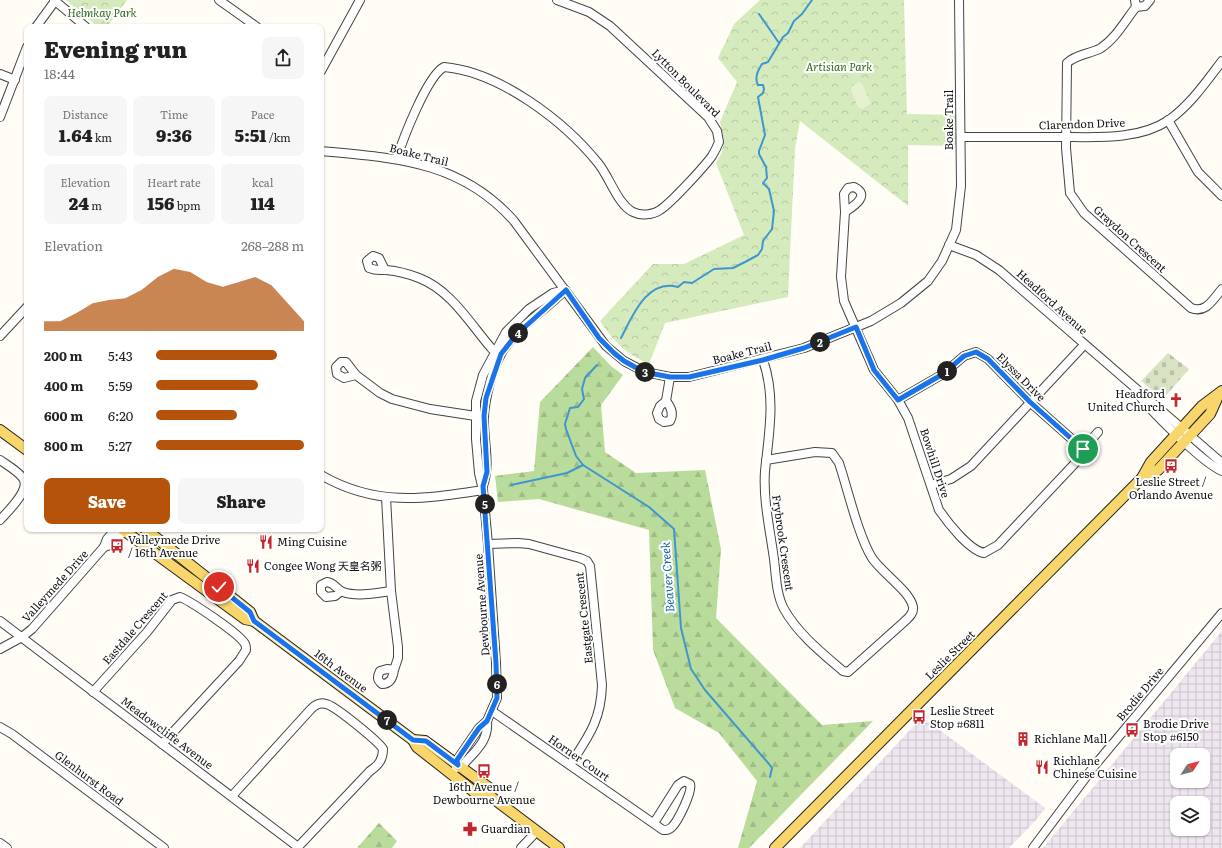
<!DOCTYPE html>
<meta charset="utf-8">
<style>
:root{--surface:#fff;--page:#f6f6f6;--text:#222;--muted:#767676;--accent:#b45309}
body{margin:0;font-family:Literata,"Noto Sans SC",serif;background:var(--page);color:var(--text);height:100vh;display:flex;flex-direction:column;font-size:15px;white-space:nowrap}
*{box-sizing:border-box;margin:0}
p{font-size:13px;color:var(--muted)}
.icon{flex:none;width:22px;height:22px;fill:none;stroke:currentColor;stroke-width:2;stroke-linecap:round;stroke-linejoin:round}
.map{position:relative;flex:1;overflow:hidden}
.details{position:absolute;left:24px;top:24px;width:300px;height:508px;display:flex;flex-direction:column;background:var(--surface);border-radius:8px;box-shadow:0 1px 3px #0004}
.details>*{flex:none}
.needle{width:26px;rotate:54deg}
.controls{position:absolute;left:1170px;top:748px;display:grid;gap:8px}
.controls a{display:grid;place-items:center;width:40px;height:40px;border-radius:8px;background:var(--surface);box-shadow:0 1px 3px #0004;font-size:20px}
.pin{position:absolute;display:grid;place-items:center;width:34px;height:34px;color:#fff;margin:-17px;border:2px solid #fff;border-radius:50%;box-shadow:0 1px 4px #0007}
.km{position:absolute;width:20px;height:20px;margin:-10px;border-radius:50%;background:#222;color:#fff;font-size:11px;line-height:20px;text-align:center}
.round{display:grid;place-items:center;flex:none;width:42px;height:42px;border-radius:8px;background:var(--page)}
.overview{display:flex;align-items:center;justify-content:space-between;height:68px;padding:0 20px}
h1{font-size:22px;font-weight:800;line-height:30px}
.stats{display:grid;grid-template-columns:repeat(3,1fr);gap:6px;height:68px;padding:4px 20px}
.stats div{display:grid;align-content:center;border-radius:8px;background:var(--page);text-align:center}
.stats b{font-size:17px;font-weight:800}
.stats small{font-size:11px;font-weight:400}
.stats p{font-size:11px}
.chart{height:112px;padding:8px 20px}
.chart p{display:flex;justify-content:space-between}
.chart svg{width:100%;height:72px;margin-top:4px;fill:var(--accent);opacity:.7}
.cta{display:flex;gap:8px;margin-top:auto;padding:8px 20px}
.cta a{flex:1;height:46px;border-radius:8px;background:var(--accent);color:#fff;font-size:16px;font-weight:800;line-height:46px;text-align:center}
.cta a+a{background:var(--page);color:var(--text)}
ul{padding:0 20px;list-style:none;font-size:13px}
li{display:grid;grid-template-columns:64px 48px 1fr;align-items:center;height:30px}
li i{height:10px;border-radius:5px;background:var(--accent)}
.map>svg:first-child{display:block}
</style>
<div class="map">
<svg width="1222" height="848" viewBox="0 0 1222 848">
<defs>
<pattern id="industrial-grid" width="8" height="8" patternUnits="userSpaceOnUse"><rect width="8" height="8" fill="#eee6ef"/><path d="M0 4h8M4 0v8" fill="none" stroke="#cbc4cc"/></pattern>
<pattern id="forest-firs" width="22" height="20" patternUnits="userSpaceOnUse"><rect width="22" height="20" fill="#b9dc9c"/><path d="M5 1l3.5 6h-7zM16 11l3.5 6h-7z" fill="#9ebc85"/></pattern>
<pattern id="cemetery-stones" width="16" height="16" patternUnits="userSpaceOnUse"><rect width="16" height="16" fill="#d9e3c4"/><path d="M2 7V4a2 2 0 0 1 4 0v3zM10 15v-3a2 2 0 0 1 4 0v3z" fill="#b9c2a7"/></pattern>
<pattern id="park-crowns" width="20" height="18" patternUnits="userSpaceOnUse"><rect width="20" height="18" fill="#d5ebbd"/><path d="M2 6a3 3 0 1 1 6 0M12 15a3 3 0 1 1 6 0" fill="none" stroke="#b6c8a1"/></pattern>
</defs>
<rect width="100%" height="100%" fill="#fffdf5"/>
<g fill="url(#industrial-grid)" fill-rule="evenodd">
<path d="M1222 631V848H1043L1105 773ZM1177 755H1203V781H1177ZM1177 803H1203V829H1177Z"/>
<path d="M922 717 1045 808 1036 820 1009 848H800Z"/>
</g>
<g fill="url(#forest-firs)">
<path d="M593 347 611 366 623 375 601 405 605 452 636 473 705 470 721 549 716 618 822 725 873 721 749 848H738L757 781 719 733 675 708 653 650 649 530 539 499 498 502 495 476 534 471 540 402Z"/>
<path d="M379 823 397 841 392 848H357Z"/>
</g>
<path fill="url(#cemetery-stones)" d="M1168 353 1189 369 1163 399 1141 381Z"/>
<g fill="url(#park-crowns)">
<path d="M66 0H127L107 27H98Z"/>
<path d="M760 0H904L907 114 961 115V146L908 145V206L800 121 795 149 788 297 665 323 649 364C626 354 613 341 600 321L653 264H684L744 235 716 163 722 152 724 139 720 122 737 82 718 58 734 24Z"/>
</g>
<path fill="#e6f2cf" d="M859 82 862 84 871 103 862 109 858 107 851 90 853 85Z"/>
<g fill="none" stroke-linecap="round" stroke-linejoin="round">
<g stroke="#3f96cf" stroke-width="2">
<path d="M759 14 779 43"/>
<path d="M621 338C632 317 647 278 678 287L684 282 692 283 714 269 733 268 745 262 758 255 762 249 763 241 772 229 774 211 769 189 763 183 767 178 766 167 759 154V151L765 135 758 97 763 93 764 89 763 85H758C754 78 758 70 762 64L768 62 783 37 788 33 794 21 802 14 812 0"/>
<path d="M597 365 585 378 582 389 584 399 578 407 570 408 565 424 566 429 576 456 583 465 649 507 674 529 681 628 691 669 705 690 769 764 772 768 770 777"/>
<path d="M511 485 567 473 583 465"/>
</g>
<defs>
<g id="minor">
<path d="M54 0 86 27"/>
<path d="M219 0 257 27"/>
<path d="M1135 0 1136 7 1145 6 1150 0"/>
<path d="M1136 7C1125 21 1116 38 1101 48 1091 54 1076 54 1067 63L1066 148 1070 193 1084 213 1191 308C1206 314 1213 299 1222 289"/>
<path d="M36 27 55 1"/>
<path d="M321 71 360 0"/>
<path d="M0 74 15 80"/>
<path d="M0 117 27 47"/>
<path d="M1168 120 1198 172 1222 196"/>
<path d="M961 137C989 137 1018 137 1046 137 1085 136 1135 143 1169 120 1191 104 1206 82 1222 61"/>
<path d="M321 151C396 158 461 161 514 221L606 346 624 361 645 372 670 377H689L804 348 871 321 901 303 928 281 942 261 956 230 961 186 959 0"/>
<path d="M397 158C403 139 427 76 444 67 500 72 564 121 598 163 609 176 618 205 633 212 641 216 653 215 660 210 671 203 704 167 712 156 715 151 717 147 719 142L717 131 708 117 610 26 589 12 557 0"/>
<path d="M845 212 844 194 848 188 854 187C871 195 854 206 845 212L841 277 844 301 874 370 898 400 908 418 939 510C948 523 969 550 984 553L998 545 1079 459 1083 449 1098 432"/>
<path d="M949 245 976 255 999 270 1222 463"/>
<path d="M385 270 379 258 373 256 367 261 369 268C376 271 379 270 386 270 397 271 409 274 419 278 451 290 471 325 492 349L499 353"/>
<path d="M0 336 27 307"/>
<path d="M763 360C776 397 769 433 765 471 763 500 770 530 774 559 776 575 776 594 784 609 798 634 822 653 843 671L848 672 904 622C908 618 914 614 913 607 910 591 882 573 872 558 858 535 848 490 839 463L832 453 815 452 766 460"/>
<path d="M356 375 344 378 337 374 336 367 341 362H346L356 375 380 393 392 399 430 409 482 417"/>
<path d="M1136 391C1148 409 1203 463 1222 471"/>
<path d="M898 400 943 374 964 356 976 352 988 359 1030 402 1083 449"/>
<path d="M666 401C671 407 674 414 670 421L664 422 659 419 657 413 660 406Z"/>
<path d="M666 401 670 377"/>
<path d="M0 460C7 465 16 470 22 477 33 488 8 511 0 520"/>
<path d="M321 475C376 507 424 499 483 490"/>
<path d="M931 485 951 479 971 466 1084 345"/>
<path d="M483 486C491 462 483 441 484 416 485 399 492 370 501 354 515 328 545 311 565 290"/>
<path d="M386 497 391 591 398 647V658L394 670 387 669 380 671C377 677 377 680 382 684 391 684 393 677 394 670"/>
<path d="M488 544 518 543 529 544 580 558 587 561 590 566 602 685C601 721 588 737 570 765"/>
<path d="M104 547 111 545 126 529"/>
<path d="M340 592 335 596 326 597 321 592V585L327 582C335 583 337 590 343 592 357 597 377 593 391 591"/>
<path d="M0 621 298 847"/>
<path d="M0 649 22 637 32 629 104 547 107 539 116 529"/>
<path d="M93 692 147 632 172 600 180 597C192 602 240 634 245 644 246 645 246 650 246 650L239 661 162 744"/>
<path d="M492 711 663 830C667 830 669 830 672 827 678 821 693 791 690 784L684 781 678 785 654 823"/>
<path d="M0 727 12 734 164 848"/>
<path d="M458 765 457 760 479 728 487 721 497 698 496 663 488 544 483 490 479 473 476 439V401L483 375 506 332 529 309 553 293 565 290"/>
<path d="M456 768 458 765H463C475 751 489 741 487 721"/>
<path d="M232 796 311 709C315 705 320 702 326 704 334 705 378 741 383 749 383 759 379 765 370 771L297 848"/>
<path d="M0 843 7 848"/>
<path d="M521 848 537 831"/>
<path d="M1033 848 1095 765 1222 613"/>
</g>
<g id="major">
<path d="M0 430 27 450"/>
<path d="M1142 478 1158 470 1210 414 1219 394"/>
<path d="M122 529 245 619 254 621 413 740 417 747 482 798 490 796"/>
<path d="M145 529 250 612 254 621"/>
<path d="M413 740 425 741 488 787 490 796 559 848"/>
<path d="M775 848 1142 478 1151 462 1202 406 1222 391"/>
</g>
</defs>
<use href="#minor" stroke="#444" stroke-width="10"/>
<use href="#major" stroke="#222" stroke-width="12"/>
<use href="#minor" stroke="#fff" stroke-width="8"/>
<use href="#major" stroke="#f9d66b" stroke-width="10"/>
</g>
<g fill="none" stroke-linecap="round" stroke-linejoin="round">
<defs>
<path id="route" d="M219 587 250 612 254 621 413 740 426 741 458 765 457 760 479 728 487 721 497 698 496 663 483 486 487 472 484 416 486 398 501 354 516 335 566 290 599 338 614 353 624 361 644 372 670 377H689L763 360 804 348 856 327 874 370 898 400 943 374 964 356 976 352 988 359 1030 402 1083 449"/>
</defs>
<use href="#route" stroke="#fff" stroke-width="8"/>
<use href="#route" stroke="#1a73e8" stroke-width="5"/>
</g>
<defs>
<symbol id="church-bare" viewBox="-9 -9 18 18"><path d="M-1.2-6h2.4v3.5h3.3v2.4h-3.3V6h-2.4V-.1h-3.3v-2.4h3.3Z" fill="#c4262e" stroke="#fff" stroke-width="2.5" paint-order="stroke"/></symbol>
<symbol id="bus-bare" viewBox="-9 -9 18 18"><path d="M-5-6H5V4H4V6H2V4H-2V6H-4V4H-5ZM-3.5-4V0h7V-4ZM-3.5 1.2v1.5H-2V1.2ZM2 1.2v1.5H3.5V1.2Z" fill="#c4262e" stroke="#fff" stroke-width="2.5" paint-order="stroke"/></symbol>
<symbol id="restaurant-bare" viewBox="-9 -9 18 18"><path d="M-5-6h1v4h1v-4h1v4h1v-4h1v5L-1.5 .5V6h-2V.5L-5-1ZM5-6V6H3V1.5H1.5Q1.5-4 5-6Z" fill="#c4262e" stroke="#fff" stroke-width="2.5" paint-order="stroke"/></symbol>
<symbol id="building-bare" viewBox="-9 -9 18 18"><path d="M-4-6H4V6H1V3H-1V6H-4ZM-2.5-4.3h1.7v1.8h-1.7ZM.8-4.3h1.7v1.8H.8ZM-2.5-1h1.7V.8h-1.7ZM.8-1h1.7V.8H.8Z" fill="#c4262e" stroke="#fff" stroke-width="2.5" paint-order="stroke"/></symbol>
<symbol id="pharmacy-bare" viewBox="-9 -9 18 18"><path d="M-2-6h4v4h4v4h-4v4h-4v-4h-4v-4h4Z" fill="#c4262e" stroke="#fff" stroke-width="2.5" paint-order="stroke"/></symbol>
</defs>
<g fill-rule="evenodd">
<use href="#church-bare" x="1166" y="390" width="20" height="20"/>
<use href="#bus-bare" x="1161" y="456" width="20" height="20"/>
<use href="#restaurant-bare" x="256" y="532" width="20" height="20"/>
<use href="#bus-bare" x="107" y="536" width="20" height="20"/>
<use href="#restaurant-bare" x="243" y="556" width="20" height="20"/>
<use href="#bus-bare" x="909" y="707" width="20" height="20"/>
<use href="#bus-bare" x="1122" y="720" width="20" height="20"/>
<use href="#building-bare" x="1013" y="729" width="20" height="20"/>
<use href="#restaurant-bare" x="1032" y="757" width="20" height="20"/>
<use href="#bus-bare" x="474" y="761" width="20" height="20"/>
<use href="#pharmacy-bare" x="460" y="819" width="20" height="20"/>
</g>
<g text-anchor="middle" stroke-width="4" stroke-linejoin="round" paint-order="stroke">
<g font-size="11" font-style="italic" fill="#2f6b1f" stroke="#fff">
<text x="102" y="17">Helmkay Park</text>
<text x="839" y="71">Artisian Park</text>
</g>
<g font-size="11" fill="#111" stroke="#fff">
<text transform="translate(686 83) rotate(45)" y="4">Lytton Boulevard</text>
<text transform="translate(949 120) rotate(-90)" y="4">Boake Trail</text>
<text transform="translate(1082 124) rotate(-2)" y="4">Clarendon Drive</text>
<text transform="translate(419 155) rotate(14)" y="4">Boake Trail</text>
<text transform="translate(1130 239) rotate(42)" y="4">Graydon Crescent</text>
<text transform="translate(1052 302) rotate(42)" y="4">Headford Avenue</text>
<text transform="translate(742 353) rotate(-14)" y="4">Boake Trail</text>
<text transform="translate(1021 377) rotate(45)" y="4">Elyssa Drive</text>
<text transform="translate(935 463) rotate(72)" y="4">Bowhill Drive</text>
<text transform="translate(783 543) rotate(82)" y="4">Frybrook Crescent</text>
<text transform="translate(55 586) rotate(-48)" y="4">Valleymede Drive</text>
<text transform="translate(482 605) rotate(-94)" y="4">Dewbourne Avenue</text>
<text transform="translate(584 618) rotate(-96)" y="4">Eastgate Crescent</text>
<text transform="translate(135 628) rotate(-49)" y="4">Eastdale Crescent</text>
<text transform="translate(950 655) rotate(-45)" y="4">Leslie Street</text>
<text transform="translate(341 671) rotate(37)" y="4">16th Avenue</text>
<text transform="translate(1140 694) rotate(-50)" y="4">Brodie Drive</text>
<text transform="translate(167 733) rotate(37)" y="4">Meadowcliffe Avenue</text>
<text transform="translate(579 758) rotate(35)" y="4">Horner Court</text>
<text transform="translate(89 778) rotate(37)" y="4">Glenhurst Road</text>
</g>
<g font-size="11" fill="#111" stroke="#fff" text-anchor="start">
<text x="1165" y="398" text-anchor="end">Headford<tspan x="1165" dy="13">United Church</tspan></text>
<text x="1171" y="486" text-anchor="middle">Leslie Street /<tspan x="1171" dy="13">Orlando Avenue</tspan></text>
<text x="128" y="544">Valleymede Drive<tspan x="128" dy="13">/ 16th Avenue</tspan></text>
<text x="277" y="546">Ming Cuisine</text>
<text x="264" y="570">Congee Wong 天皇名粥</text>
<text x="930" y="715">Leslie Street<tspan x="930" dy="13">Stop #6811</tspan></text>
<text x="1143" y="728">Brodie Drive<tspan x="1143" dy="13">Stop #6150</tspan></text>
<text x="1034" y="743">Richlane Mall</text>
<text x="1053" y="765">Richlane<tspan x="1053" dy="13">Chinese Cuisine</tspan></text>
<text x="484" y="791" text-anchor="middle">16th Avenue /<tspan x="484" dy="13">Dewbourne Avenue</tspan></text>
<text x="481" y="833">Guardian</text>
</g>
<g font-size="12" font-style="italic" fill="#1768a6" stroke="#fff">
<text transform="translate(668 577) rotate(-94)" y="4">Beaver Creek</text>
</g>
</g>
</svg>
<div class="controls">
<a><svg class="needle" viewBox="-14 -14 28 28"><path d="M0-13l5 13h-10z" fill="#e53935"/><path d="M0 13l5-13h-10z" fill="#767676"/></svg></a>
<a><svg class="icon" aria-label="layers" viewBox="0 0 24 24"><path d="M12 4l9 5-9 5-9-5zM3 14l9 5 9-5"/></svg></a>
</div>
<div class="pin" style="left:1083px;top:449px;background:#1e9e55"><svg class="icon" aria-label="arrive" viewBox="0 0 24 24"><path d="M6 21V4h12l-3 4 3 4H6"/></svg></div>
<div class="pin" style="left:219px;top:587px;background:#d93025"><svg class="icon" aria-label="check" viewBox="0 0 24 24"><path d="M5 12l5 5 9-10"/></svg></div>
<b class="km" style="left:947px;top:371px">1</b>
<b class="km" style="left:820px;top:342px">2</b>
<b class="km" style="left:645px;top:372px">3</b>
<b class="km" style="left:518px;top:333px">4</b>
<b class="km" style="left:485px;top:504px">5</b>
<b class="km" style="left:497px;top:684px">6</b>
<b class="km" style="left:387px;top:720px">7</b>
<section class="details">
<div class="overview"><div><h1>Evening run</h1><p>18:44</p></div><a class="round"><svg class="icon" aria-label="share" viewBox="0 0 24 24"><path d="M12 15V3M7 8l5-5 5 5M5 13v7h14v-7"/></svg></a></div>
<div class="stats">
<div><p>Distance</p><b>1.64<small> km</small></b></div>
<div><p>Time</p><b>9:36</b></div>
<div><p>Pace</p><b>5:51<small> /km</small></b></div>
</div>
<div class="stats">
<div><p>Elevation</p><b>24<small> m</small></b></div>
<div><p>Heart rate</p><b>156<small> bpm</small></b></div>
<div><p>kcal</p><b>114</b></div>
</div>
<div class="chart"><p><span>Elevation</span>268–288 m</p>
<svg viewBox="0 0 160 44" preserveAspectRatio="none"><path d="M0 44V38L10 38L20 33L30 27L40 25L50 24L60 19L70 11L80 6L90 8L100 14L110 17L120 14L130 11L140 16L150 27L160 38V44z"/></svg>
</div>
<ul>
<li><b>200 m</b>5:43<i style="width:82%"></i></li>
<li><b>400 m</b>5:59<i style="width:69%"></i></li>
<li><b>600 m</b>6:20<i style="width:55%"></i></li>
<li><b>800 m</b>5:27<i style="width:100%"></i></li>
</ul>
<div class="cta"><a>Save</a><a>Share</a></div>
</section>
</div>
